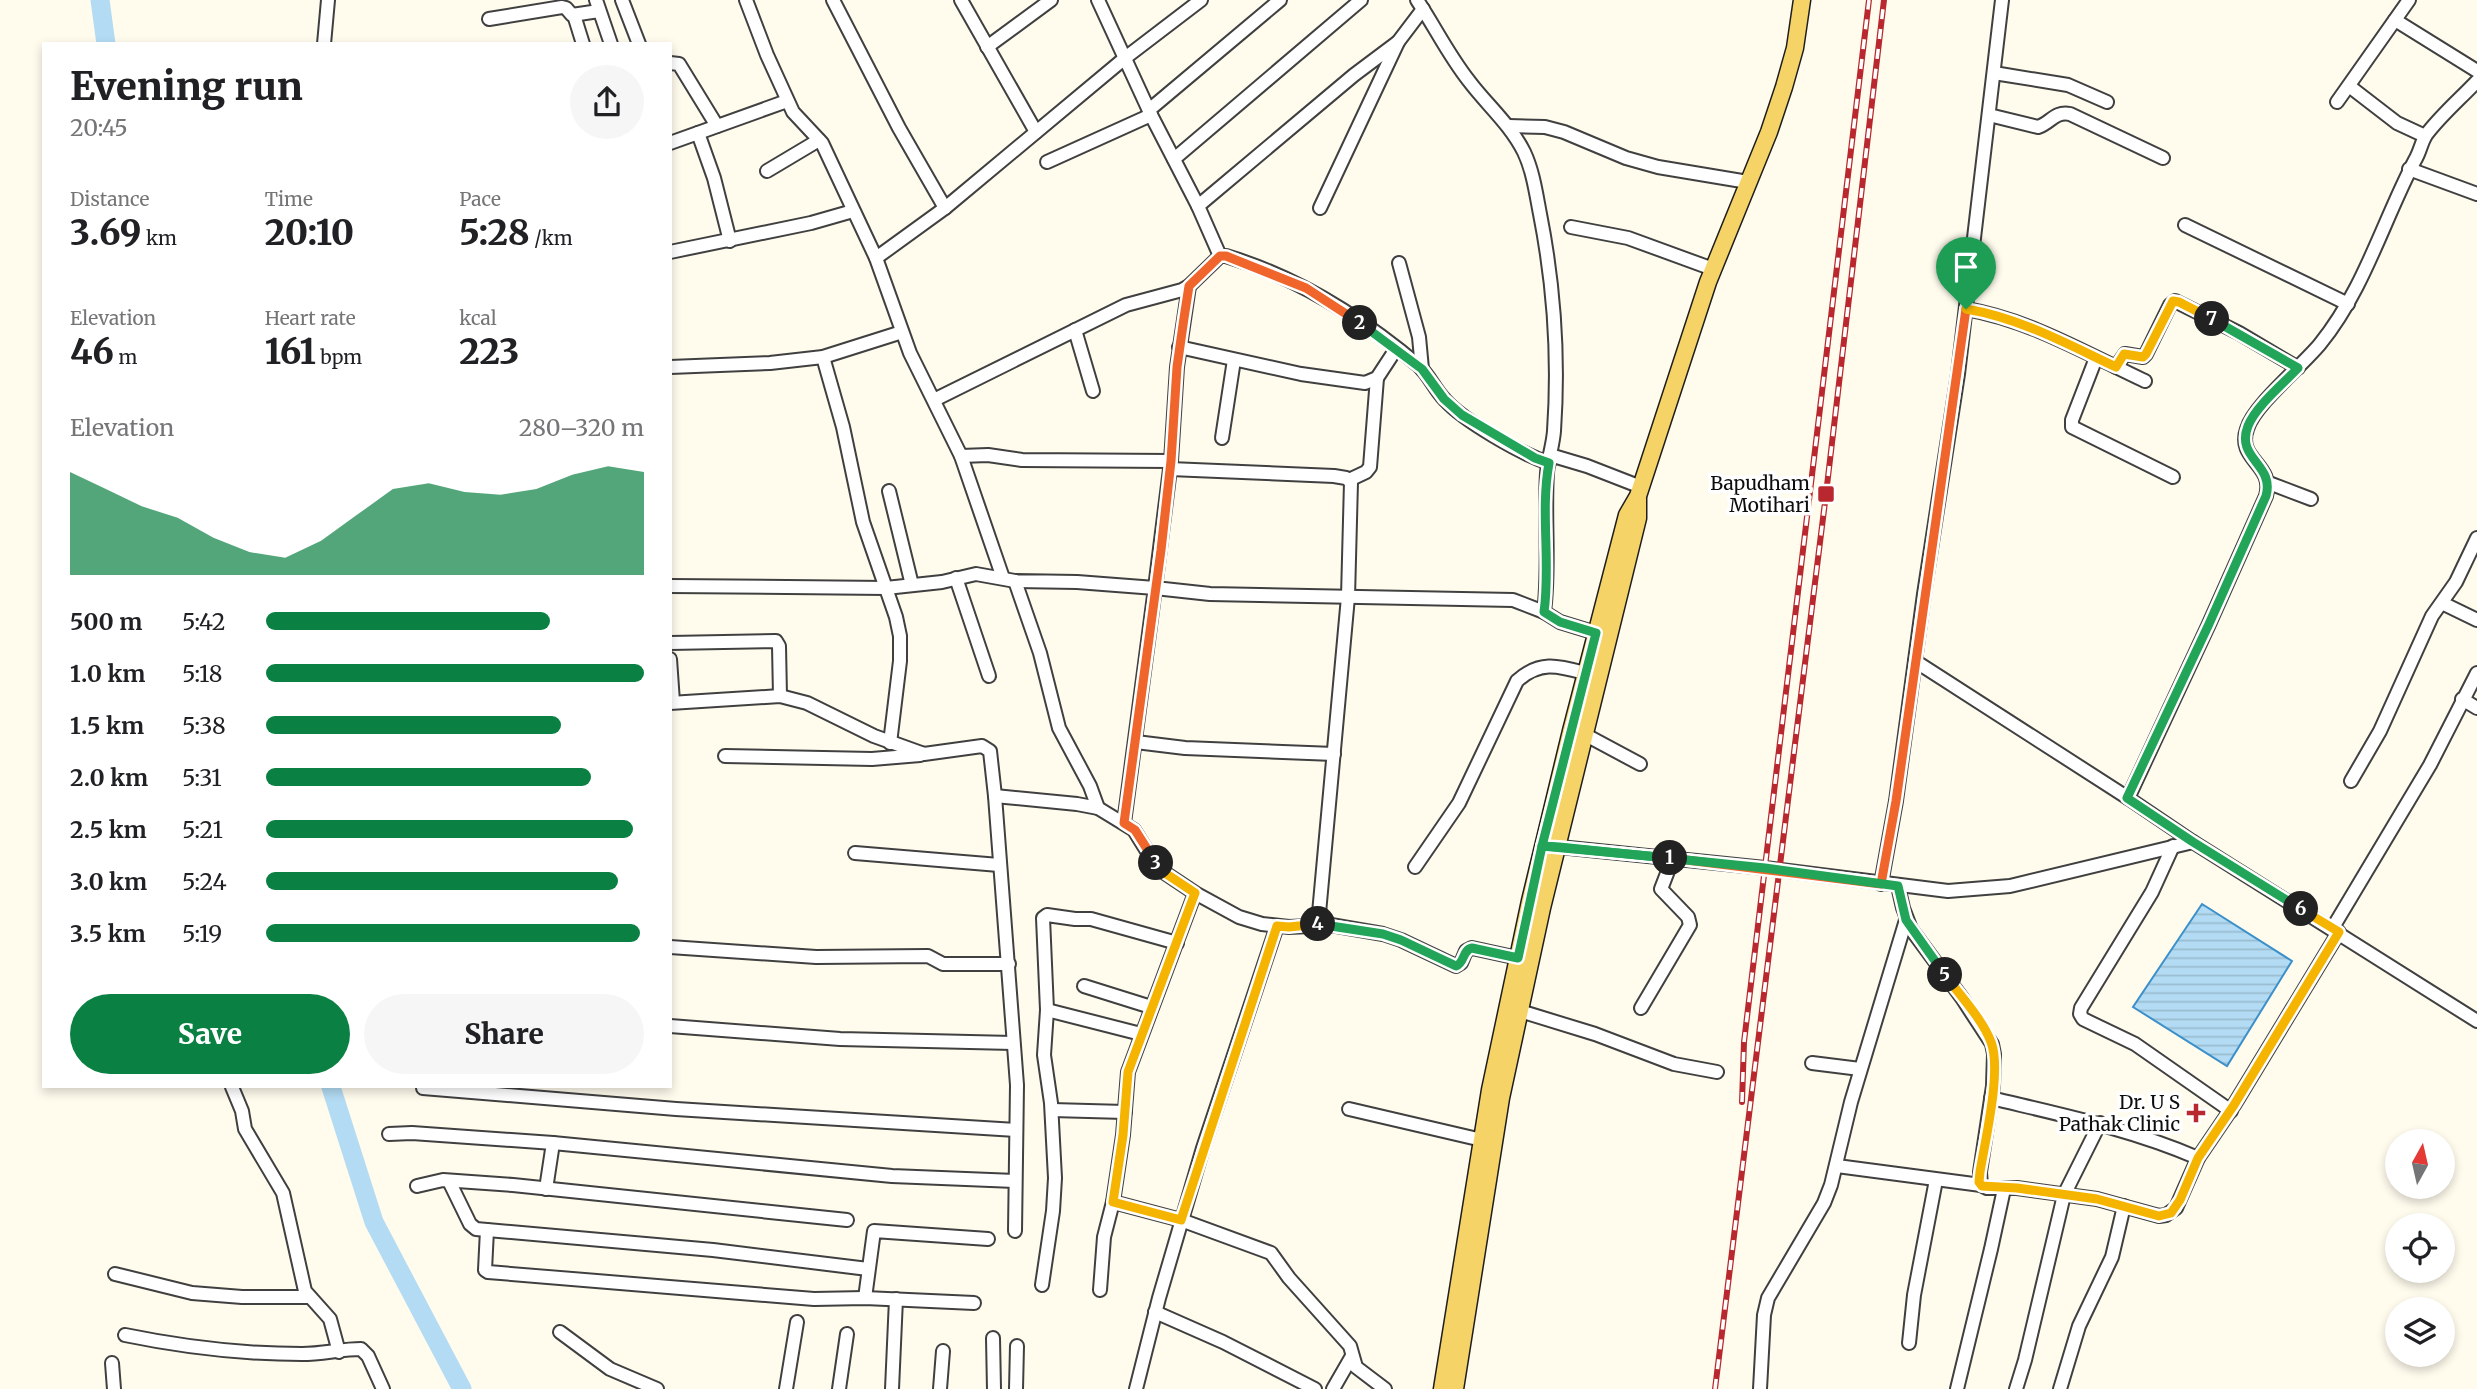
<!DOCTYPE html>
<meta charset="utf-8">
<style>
:root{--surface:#fff;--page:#f6f6f6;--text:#202124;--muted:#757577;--accent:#0b8043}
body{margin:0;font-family:Merriweather,serif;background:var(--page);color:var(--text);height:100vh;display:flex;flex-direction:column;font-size:26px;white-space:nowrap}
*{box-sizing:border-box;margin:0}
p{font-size:23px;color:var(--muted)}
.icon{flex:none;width:38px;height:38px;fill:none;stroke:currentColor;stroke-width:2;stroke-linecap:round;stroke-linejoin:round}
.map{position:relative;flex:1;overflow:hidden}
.panel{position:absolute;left:42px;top:42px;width:630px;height:1046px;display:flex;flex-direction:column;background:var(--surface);border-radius:0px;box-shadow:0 4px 10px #0003}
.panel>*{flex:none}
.needle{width:46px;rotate:8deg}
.fabs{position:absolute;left:2385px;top:1129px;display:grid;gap:14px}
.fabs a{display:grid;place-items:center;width:70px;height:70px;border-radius:50%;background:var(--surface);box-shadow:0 4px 10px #0003;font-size:35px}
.pin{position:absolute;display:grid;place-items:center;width:60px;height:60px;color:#fff;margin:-72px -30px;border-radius:50% 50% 50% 0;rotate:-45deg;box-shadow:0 0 7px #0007}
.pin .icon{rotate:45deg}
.km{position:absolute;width:35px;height:35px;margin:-18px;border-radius:50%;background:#222;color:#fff;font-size:19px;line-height:35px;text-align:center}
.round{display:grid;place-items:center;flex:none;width:74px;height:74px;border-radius:37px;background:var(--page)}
.head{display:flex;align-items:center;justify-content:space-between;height:119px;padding:0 28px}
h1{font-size:38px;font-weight:800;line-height:52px}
.stats{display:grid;grid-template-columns:repeat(3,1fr);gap:10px;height:119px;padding:7px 28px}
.stats div{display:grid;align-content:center}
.stats b{font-size:35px;font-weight:800}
.stats small{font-size:19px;font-weight:400}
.stats p{font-size:19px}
.chart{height:196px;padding:14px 28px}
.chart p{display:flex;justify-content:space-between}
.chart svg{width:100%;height:126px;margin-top:7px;fill:var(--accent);opacity:.7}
.cta{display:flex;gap:14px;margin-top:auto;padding:14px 28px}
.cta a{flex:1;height:80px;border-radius:42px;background:var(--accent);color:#fff;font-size:28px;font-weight:800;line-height:80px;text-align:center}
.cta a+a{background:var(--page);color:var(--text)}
ul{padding:0 28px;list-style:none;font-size:23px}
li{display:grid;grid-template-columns:112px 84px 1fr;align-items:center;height:52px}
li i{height:18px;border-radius:9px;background:var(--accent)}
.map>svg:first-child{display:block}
</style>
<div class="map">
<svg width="2477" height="1389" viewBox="0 0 2477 1389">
<defs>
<pattern id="water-rules" width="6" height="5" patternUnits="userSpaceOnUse" patternTransform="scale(1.75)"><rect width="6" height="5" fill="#b3dcf4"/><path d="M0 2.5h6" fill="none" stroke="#99bcd0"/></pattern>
</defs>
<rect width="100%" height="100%" fill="#fffbed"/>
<path fill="url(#water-rules)" stroke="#3c90ca" stroke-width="2" d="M2202 904 2292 961 2227 1066 2133 1007Z"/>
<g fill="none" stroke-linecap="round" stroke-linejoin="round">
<g stroke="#b3dcf4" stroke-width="19">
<path d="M100 0 106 44"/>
<path d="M331 1087 374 1222 462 1389"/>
</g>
<defs>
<g id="minor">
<path d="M596 0 611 44"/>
<path d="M622 0 639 44"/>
<path d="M746 0 767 55 793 112 822 143 876 258 910 353 961 456 1003 578"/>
<path d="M833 0 899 128 945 208"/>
<path d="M961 0 1036 132"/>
<path d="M1098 0 1151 115 1198 206 1220 256"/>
<path d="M1417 0C1435 27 1449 56 1469 81 1487 105 1510 124 1524 152 1533 171 1536 193 1540 214 1554 285 1559 359 1554 431 1553 445 1548 459 1547 473 1544 520 1550 566 1544 612L1560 622 1596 633"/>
<path d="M574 15 583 44"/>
<path d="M489 19 562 7 566 8 572 15 599 11"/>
<path d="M2395 20 2477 71"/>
<path d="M324 44 328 0"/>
<path d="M987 47 1051 0"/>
<path d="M670 63 679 64 717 126"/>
<path d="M1994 73 2068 85 2107 102"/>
<path d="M2349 86 2397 123 2425 136"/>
<path d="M2337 102 2409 0"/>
<path d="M1149 110 1280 0"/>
<path d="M1989 115 2038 127C2051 123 2054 111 2070 114L2163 158"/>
<path d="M1509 126 1545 127 1564 132 1626 158 1658 167 1748 182"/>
<path d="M698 133 714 178 730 241"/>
<path d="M670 143 787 101"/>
<path d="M1174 159 1361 0"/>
<path d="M1047 162 1151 115"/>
<path d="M2409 169 2477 194"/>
<path d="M767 171 819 140"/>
<path d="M1198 206 1354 75 1398 42"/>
<path d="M1320 208 1398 42 1423 9"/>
<path d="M2185 225 2348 304"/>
<path d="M1571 227 1628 238 1713 269"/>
<path d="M670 252 811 223 853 211"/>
<path d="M876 258 945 208 1125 58 1201 0"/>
<path d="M1399 263 1419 337 1422 369"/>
<path d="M1189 286 1177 367 1171 461 1155 588 1210 594 1513 600 1544 612"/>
<path d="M1966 309C2030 320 2087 354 2145 381"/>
<path d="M1075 330 1093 391"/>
<path d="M1179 347 1301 374 1365 383 1377 378 1396 349"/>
<path d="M823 357 843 427 863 522 896 617 900 636V661L890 743"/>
<path d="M2096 358 2072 420V427L2173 477"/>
<path d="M670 367 770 363 823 357 902 332"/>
<path d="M2116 367 2125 354 2143 357 2146 354 2170 305 2175 301 2239 333 2298 368"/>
<path d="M934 400 1126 305 1182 290 1189 286 1220 256H1226C1297 277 1362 318 1419 366 1429 375 1435 390 1445 400 1464 421 1521 454 1549 463"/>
<path d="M1222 438 1234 360"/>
<path d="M1550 455 1587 466 1641 487"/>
<path d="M961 456 988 455 1022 460 1171 461"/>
<path d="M1170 469 1334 476 1346 478 1351 482 1348 597 1318 924"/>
<path d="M1349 480 1366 472 1370 467 1377 378"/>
<path d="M2269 483 2311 499"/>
<path d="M889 491 912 585"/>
<path d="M956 578 989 676"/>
<path d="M1015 581 1040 653 1059 728 1090 786 1098 808"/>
<path d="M670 586 886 588 942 582 976 574 1015 581 1077 582 1155 588 1124 823"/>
<path d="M2442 603 2477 620"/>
<path d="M670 643 776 641 779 646 780 696"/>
<path d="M670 659 673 702"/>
<path d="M1915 661 2128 798 2193 842"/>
<path d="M2462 699 2477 708"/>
<path d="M670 703 780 696 807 703 874 736 924 754 982 746 990 751 995 796 1017 1085 1015 1231"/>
<path d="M1584 734 1640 764"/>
<path d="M1136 742 1185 748 1334 754"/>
<path d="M725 756 872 759 920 755"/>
<path d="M2351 781 2380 731 2432 616 2456 582 2477 538"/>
<path d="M995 796 1077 804 1098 808 1134 830 1147 851 1165 873 1195 893 1239 917 1262 924 1289 927 1331 925 1383 934 1401 940 1456 966 1461 963 1466 951 1472 948 1518 958"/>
<path d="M2128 798 2209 624 2266 496C2275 464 2236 460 2247 429 2254 405 2302 366 2320 344 2364 290 2383 221 2415 160 2420 152 2421 143 2426 135 2440 116 2461 98 2477 81"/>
<path d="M1550 846 1765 868 1948 891 2010 886 2193 842 2477 1021"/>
<path d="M2173 846 2152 892 2081 1008 2080 1014 2083 1019 2135 1044 2231 1111"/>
<path d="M855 853 999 865"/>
<path d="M1415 867 1459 803 1517 681C1540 660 1559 666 1585 673"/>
<path d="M1881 884 1896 801 1924 594 1958 374 2002 0"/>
<path d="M1898 886 1903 908 1911 929 1962 998 1992 1044 1994 1054 1993 1086 1980 1172 1981 1185 1987 1188H2017L2097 1199 2159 1216 2166 1215 2176 1208 2198 1158 2234 1105 2339 932"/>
<path d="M2332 929 2430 765 2477 673"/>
<path d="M670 947 816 957 928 956 943 964H1009"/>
<path d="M1084 986 1151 1007"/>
<path d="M1641 1008 1690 925 1688 917 1661 889 1673 858"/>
<path d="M1047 1010 1141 1034"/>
<path d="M1520 1011 1595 1034 1674 1064 1717 1072"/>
<path d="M670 1026 840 1039 1013 1043"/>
<path d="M1812 1063 1860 1069"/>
<path d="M232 1087 242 1111 245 1129 283 1193 305 1291 330 1319 339 1352"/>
<path d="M423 1088 676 1109 1016 1130"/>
<path d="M1991 1098C2062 1115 2131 1129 2198 1158"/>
<path d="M1349 1109 1482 1140"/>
<path d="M1052 1110 1125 1112"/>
<path d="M389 1134 412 1133 553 1143 892 1176 1015 1181"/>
<path d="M1837 1166 1981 1185"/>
<path d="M449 1181 470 1224 476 1229 713 1250 868 1269"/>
<path d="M417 1186 443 1180 513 1185 847 1220"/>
<path d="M546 1189 553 1143"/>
<path d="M1113 1202 1181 1220 1271 1253 1289 1278 1350 1346 1356 1367 1385 1389"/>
<path d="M487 1230 485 1270 488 1272 814 1299 865 1298 974 1303"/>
<path d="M115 1274 192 1293 242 1297H310"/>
<path d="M1042 1285 1053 1211 1055 1178 1051 1103 1044 1055 1047 1010 1043 918 1047 915 1075 919H1091L1177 943"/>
<path d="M1100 1290 1104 1237 1113 1202 1123 1135 1128 1072 1195 893"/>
<path d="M865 1298 874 1231 988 1239"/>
<path d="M1155 1312 1223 1342 1315 1389"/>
<path d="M560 1332 610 1369 657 1389"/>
<path d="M125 1335C183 1347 242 1354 302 1354 322 1354 342 1349 361 1349L368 1356 383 1389"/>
<path d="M993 1338 994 1389"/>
<path d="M1909 1343 1914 1295 1936 1180"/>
<path d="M112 1363 114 1389"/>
<path d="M786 1389 797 1322"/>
<path d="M839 1389 847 1334"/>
<path d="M892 1389 896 1299"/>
<path d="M940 1389 943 1351"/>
<path d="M1016 1389 1017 1346"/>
<path d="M1136 1389 1159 1298 1203 1148 1277 926"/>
<path d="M1333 1389 1352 1356"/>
<path d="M1760 1389 1764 1315 1768 1298 1824 1203 1831 1185 1851 1102 1906 920"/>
<path d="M1957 1389 1991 1249 2004 1189"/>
<path d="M2016 1389 2025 1360 2064 1195 2100 1123"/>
<path d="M2060 1389 2079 1326 2112 1257 2124 1206"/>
</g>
<g id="major">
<path d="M1442 1389 1490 1090 1530 901 1571 731 1627 515 1638 496 1708 282 1769 132 1784 87 1795 48 1802 0"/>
<path d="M1455 1389 1501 1098 1542 908 1638 518V499"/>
</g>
</defs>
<use href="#minor" stroke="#404040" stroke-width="16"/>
<use href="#major" stroke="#1e1e1e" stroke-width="19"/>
<use href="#minor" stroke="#fff" stroke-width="12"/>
<use href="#major" stroke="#f5d367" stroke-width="16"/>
<defs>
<g id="rail">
<path d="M1742 1102 1744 1042 1869 0"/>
<path d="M1715 1389 1826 494 1884 0"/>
</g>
</defs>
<use href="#rail" stroke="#b9282e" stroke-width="6"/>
<use href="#rail" stroke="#fff" stroke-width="3.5" stroke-dasharray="10" stroke-linecap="butt"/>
</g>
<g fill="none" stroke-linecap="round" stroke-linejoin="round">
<defs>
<path id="split-1" d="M1670 858 1881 884 1896 801 1966 309"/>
<path id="split-2" d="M1360 323 1422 369 1444 399 1462 415 1535 458 1549 463C1540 512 1551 563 1544 612L1560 622 1596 633 1542 846 1670 858"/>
<path id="split-3" d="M1156 863 1135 830 1124 823 1161 550 1171 461 1177 367 1184 318 1189 286 1220 256H1226L1306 288 1360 323"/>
<path id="split-4" d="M1156 863 1165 873 1195 893 1128 1072 1123 1135 1113 1202 1181 1220 1277 926 1289 927 1318 924"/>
<path id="split-5" d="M1318 924 1383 934 1401 940 1456 966C1465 963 1462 950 1472 948L1518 958 1542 846 1559 847 1765 868 1898 886 1906 920 1945 975"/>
<path id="split-6" d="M1945 975C1959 994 1983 1020 1991 1042 2002 1070 1985 1141 1980 1172L1979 1182 1982 1186 2017 1188 2097 1199 2159 1216 2171 1213 2180 1200 2198 1158 2234 1105 2339 932 2301 909"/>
<path id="split-7" d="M2212 319 2298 368C2283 384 2256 406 2248 426 2235 459 2275 464 2266 496L2209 624 2127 798 2193 842 2301 909"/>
<path id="split-8" d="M1966 309C2020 318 2067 344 2116 367L2124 354 2143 357 2146 354 2173 301 2179 302 2212 319"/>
</defs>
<use href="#split-1" stroke="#fff" stroke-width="14"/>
<use href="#split-2" stroke="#fff" stroke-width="14"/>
<use href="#split-3" stroke="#fff" stroke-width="14"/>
<use href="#split-4" stroke="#fff" stroke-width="14"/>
<use href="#split-5" stroke="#fff" stroke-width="14"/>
<use href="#split-6" stroke="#fff" stroke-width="14"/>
<use href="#split-7" stroke="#fff" stroke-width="14"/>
<use href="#split-8" stroke="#fff" stroke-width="14"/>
<use href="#split-1" stroke="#f0652b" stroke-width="9"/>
<use href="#split-2" stroke="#22a559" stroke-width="9"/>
<use href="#split-3" stroke="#f0652b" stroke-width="9"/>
<use href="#split-4" stroke="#f5b400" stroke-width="9"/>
<use href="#split-5" stroke="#22a559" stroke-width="9"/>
<use href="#split-6" stroke="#f5b400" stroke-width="9"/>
<use href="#split-7" stroke="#22a559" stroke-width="9"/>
<use href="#split-8" stroke="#f5b400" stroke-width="9"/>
</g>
<g fill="#b9282e" stroke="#fff" stroke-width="2.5">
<rect x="1817" y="485" width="18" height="18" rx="3.5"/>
<path d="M2192.5 1102.5h7v7h7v7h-7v7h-7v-7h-7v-7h7z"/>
</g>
<g text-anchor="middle" stroke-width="7" stroke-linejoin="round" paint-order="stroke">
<g font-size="19" fill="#0d0d0d" stroke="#fff" text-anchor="end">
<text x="1810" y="490">Bapudham<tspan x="1810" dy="22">Motihari</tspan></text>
<text x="2180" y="1109">Dr. U S<tspan x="2180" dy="22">Pathak Clinic</tspan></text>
</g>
</g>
</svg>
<div class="fabs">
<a><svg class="needle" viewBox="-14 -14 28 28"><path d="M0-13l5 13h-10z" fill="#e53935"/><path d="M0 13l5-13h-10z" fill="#757577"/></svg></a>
<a><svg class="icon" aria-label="locate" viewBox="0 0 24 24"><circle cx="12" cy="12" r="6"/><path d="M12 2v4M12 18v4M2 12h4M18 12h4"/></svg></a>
<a><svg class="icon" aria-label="layers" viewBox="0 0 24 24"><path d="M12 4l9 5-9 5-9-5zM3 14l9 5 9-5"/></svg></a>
</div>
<div class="pin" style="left:1966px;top:309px;background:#1e9e55"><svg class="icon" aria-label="arrive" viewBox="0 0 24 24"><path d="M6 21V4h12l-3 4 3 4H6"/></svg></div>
<b class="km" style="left:1670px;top:858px">1</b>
<b class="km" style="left:1360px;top:323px">2</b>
<b class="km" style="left:1156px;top:863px">3</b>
<b class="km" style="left:1318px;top:924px">4</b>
<b class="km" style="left:1945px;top:975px">5</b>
<b class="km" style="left:2301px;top:909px">6</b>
<b class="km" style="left:2212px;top:319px">7</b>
<section class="panel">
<div class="head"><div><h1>Evening run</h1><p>20:45</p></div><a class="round"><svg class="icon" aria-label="share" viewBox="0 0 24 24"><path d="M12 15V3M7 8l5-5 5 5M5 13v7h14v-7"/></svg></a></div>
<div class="stats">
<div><p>Distance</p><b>3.69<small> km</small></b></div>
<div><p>Time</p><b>20:10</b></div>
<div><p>Pace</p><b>5:28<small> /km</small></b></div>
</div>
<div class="stats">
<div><p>Elevation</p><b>46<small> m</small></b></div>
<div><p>Heart rate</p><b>161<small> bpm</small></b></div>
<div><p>kcal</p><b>223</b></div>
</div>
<div class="chart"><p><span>Elevation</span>280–320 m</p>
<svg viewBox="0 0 160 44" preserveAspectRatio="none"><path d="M0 44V8L10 14L20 20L30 24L40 31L50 36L60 38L70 32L80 23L90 14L100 12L110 15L120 16L130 14L140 9L150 6L160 8V44z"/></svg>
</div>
<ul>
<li><b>500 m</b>5:42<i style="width:75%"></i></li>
<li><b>1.0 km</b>5:18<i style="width:100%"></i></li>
<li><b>1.5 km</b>5:38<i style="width:78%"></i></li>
<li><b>2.0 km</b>5:31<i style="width:86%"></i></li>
<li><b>2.5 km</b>5:21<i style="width:97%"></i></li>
<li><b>3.0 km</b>5:24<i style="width:93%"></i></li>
<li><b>3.5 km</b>5:19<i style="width:99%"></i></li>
</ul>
<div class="cta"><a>Save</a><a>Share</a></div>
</section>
</div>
